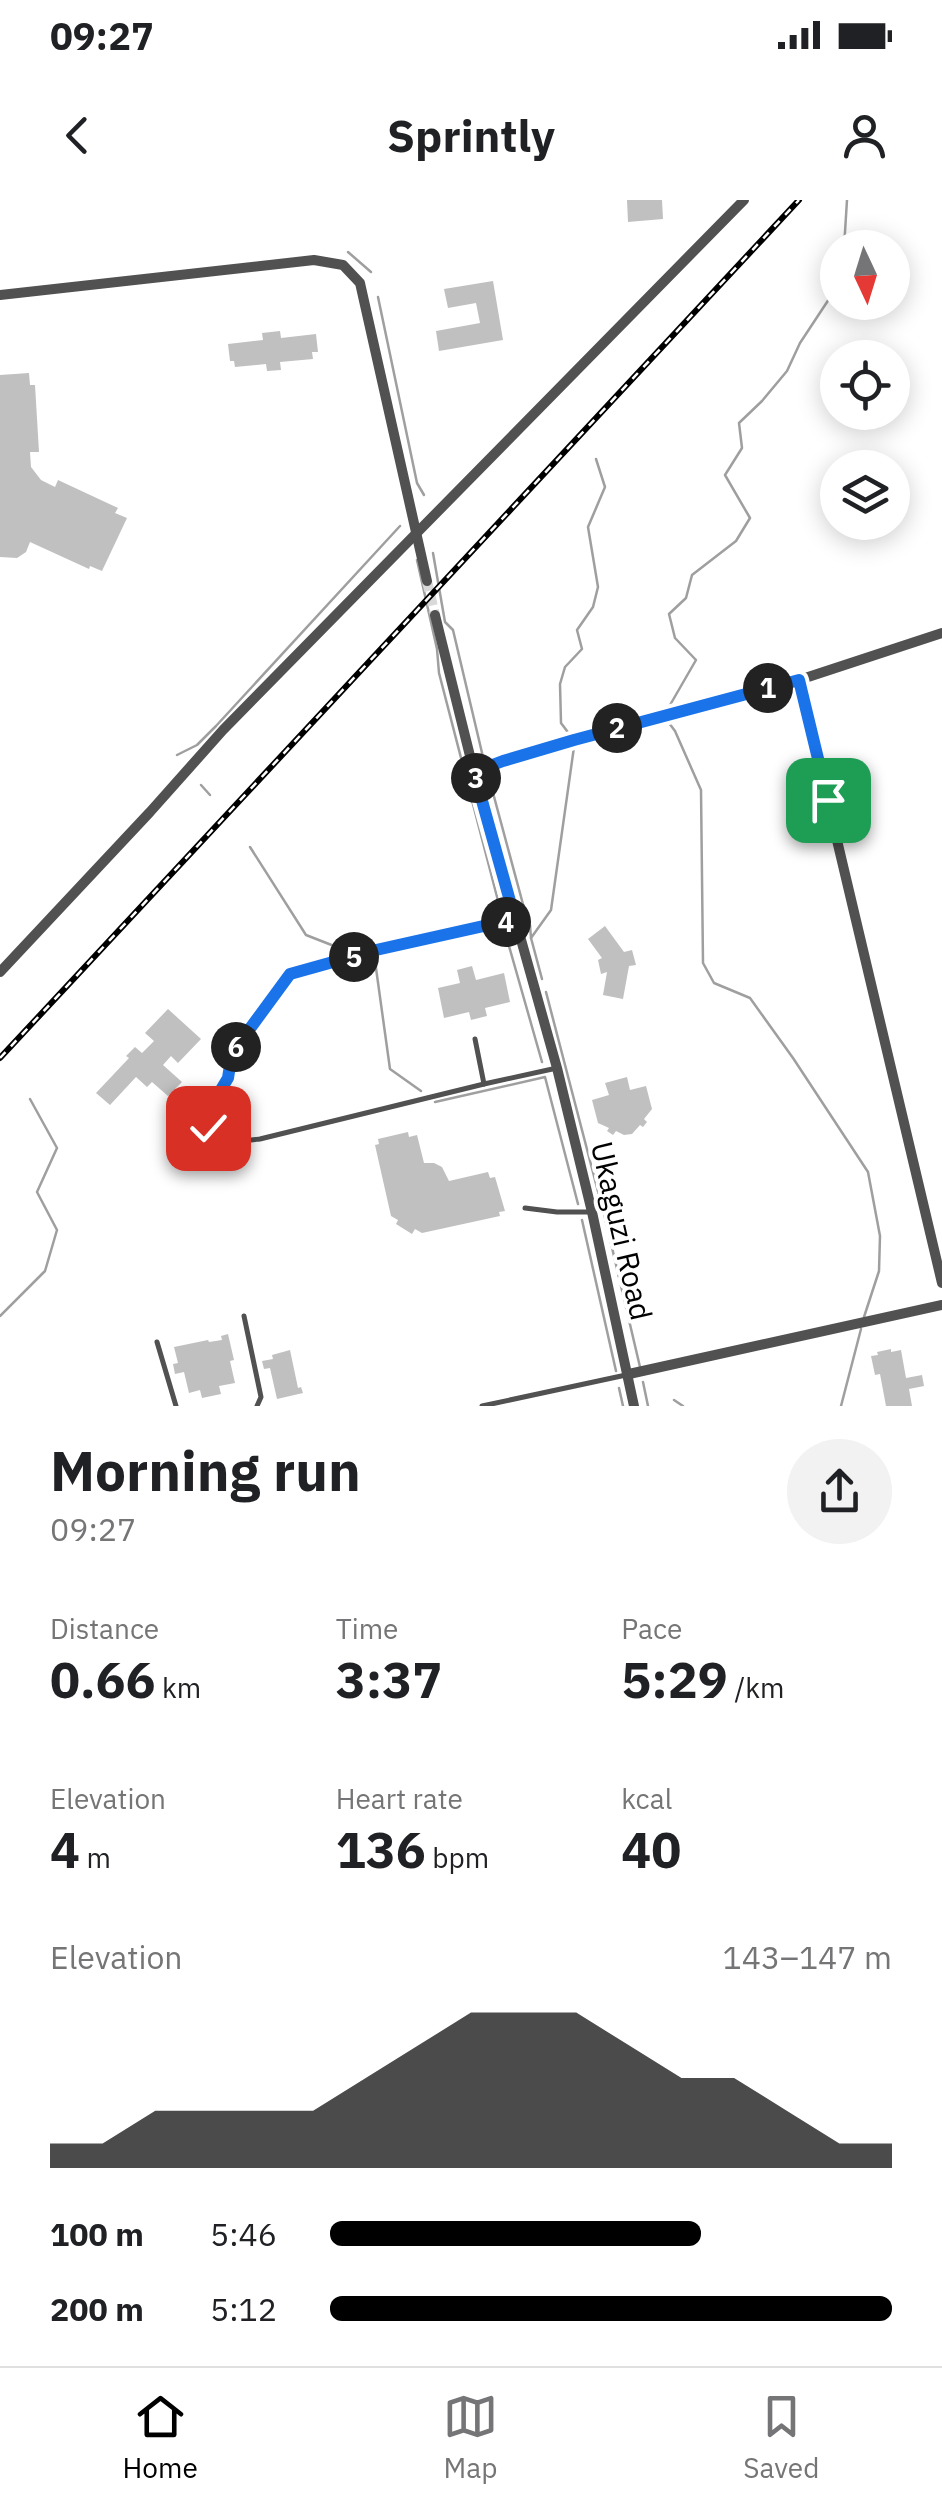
<!DOCTYPE html>
<meta charset="utf-8">
<style>
:root{--surface:#fff;--page:#f2f2f2;--text:#202124;--muted:#757577;--line:#e0e0e0;--accent:#000}
body{margin:0;font-family:"IBM Plex Sans",sans-serif;background:var(--page);color:var(--text);height:100vh;display:flex;flex-direction:column;font-size:38px;white-space:nowrap}
*{box-sizing:border-box;margin:0}
p{font-size:32px;color:var(--muted)}
.icon{flex:none;width:55px;height:55px;fill:none;stroke:currentColor;stroke-width:2;stroke-linecap:round;stroke-linejoin:round}
.map{position:relative;height:1206px;overflow:hidden}
.panel{display:flex;flex-direction:column;background:var(--surface);flex:1}
.panel>*{flex:none}
.needle{width:65px;rotate:176deg}
.fabs{position:absolute;left:820px;top:30px;display:grid;gap:20px}
.fabs a{display:grid;place-items:center;width:90px;height:90px;border-radius:50%;background:var(--surface);box-shadow:0 5px 25px #0003;font-size:50px}
.pin{position:absolute;display:grid;place-items:center;width:85px;height:85px;color:#fff;margin:-42px;border-radius:20px;box-shadow:0 5px 15px #0006}
.km{position:absolute;width:50px;height:50px;margin:-25px;border-radius:50%;background:#222;color:#fff;font-size:28px;line-height:50px;text-align:center}
.round{display:grid;place-items:center;flex:none;width:105px;height:105px;border-radius:52px;background:var(--page)}
.headline{display:flex;align-items:center;justify-content:space-between;height:170px;padding:0 50px}
h1{font-size:55px;font-weight:800;line-height:75px}
.stats{display:grid;grid-template-columns:repeat(3,1fr);gap:15px;height:170px;padding:10px 50px}
.stats div{display:grid;align-content:center}
.stats b{font-size:50px;font-weight:800}
.stats small{font-size:28px;font-weight:400}
.stats p{font-size:28px}
.chart{height:280px;padding:20px 50px}
.chart p{display:flex;justify-content:space-between}
.chart svg{width:100%;height:180px;margin-top:10px;fill:var(--accent);opacity:.7}
ul{padding:0 50px;list-style:none;font-size:32px}
li{display:grid;grid-template-columns:160px 120px 1fr;align-items:center;height:75px}
li i{height:25px;border-radius:12px;background:var(--accent)}
.status{display:flex;justify-content:space-between;align-items:center;height:70px;padding:0 50px;background:var(--surface);direction:ltr}
.status svg{height:28px;fill:currentColor}
header{display:flex;justify-content:space-between;align-items:center;height:130px;padding:0 50px;background:var(--surface);font-size:45px;font-weight:800}
.menu{display:flex;justify-content:space-around;align-items:center;height:140px;border-top:2px solid var(--line);background:var(--surface);font-size:28px;color:var(--muted)}
.menu a{display:grid;justify-items:center;gap:5px}
.menu .active{color:var(--accent)}
.map>svg:first-child{display:block}
</style>
<div class="status"><b>09:27</b><svg viewBox="0 0 49 12"><path d="M0 12V9h3v3zM5 12V6h3v6zM10 12V3h3v9zM15 12V0h3v12zM26 1h20v11H26zM47 4h2v5h-2z"/></svg></div>
<header><svg class="icon" aria-label="back" viewBox="0 0 24 24"><path d="M15 5l-7 7 7 7"/></svg>Sprintly<svg class="icon" aria-label="person" viewBox="0 0 24 24"><circle cx="12" cy="8" r="4"/><path d="M4 21q1-7 8-7t8 7"/></svg></header>
<div class="map">
<svg width="942" height="1206" viewBox="0 0 942 1206">
<rect width="100%" height="100%" fill="#fff"/>
<g fill="none" stroke-linecap="round" stroke-linejoin="round">
<g stroke="#9f9f9f" stroke-width="2.5">
<path d="M844 48 847 0"/>
<path d="M348 52 371 72"/>
<path d="M378 97 417 283 424 295"/>
<path d="M433 353 445 422 453 430 483 557"/>
<path d="M417 360 437 449 439 473 502 716"/>
<path d="M666 512 696 460 675 438 669 414 686 398 692 375 736 341 750 318 725 275 742 248 739 223 762 201 787 171 800 143 831 96 838 78"/>
<path d="M666 519 675 531 701 590 703 763 714 783 750 798 793 858 868 972 880 1036 879 1071 864 1117"/>
<path d="M570 535 561 523 560 484 565 467 582 449 577 430 593 407 598 387 588 327 605 287 596 259"/>
<path d="M177 555 197 545 216 526 400 326"/>
<path d="M489 578 524 708 527 711"/>
<path d="M201 585 210 595"/>
<path d="M250 647 306 735 352 753"/>
<path d="M530 725 531 738 542 779"/>
<path d="M505 732 542 862"/>
<path d="M531 738 551 710 574 547"/>
<path d="M360 756 375 761 390 869 421 891"/>
<path d="M546 792 607 1026"/>
<path d="M435 902 545 877 578 1004"/>
<path d="M582 1020 616 1171"/>
<path d="M610 1039 640 1167"/>
<path d="M0 1116 45 1071 57 1030 37 992 57 948 30 899"/>
<path d="M643 1182 648 1206"/>
<path d="M619 1188 623 1206"/>
<path d="M674 1200 683 1206"/>
<path d="M841 1206 861 1129"/>
</g>
</g>
<g fill="#c0c0c0">
<path d="M627 0H662L663 19 628 22Z"/>
<path d="M493 81 503 140 439 151 436 131 480 123 476 103 448 108 444 89Z"/>
<path d="M280 131 281 138 316 134 318 152H312L313 159 280 162 281 170 267 171 266 164 235 167 234 161H230L228 144 263 140 262 133Z"/>
<path d="M29 173 30 185H35L39 252H30L31 267 41 280 55 287 58 280 118 308 115 313 127 318 102 371 90 366 89 369 30 342 26 352 17 358 0 357V175Z"/>
<path d="M605 726 624 752 632 750 636 765 629 766 623 799 603 795 607 772 601 774 598 760 602 758 588 739Z"/>
<path d="M472 766 476 780 504 773 510 802 485 808 487 816 471 820 469 812 444 818 438 788 460 783 457 770Z"/>
<path d="M168 809 201 839 178 863 171 856 163 865 182 882 168 896 152 882 147 887 136 877 110 905 96 893 129 858 126 856 135 847 142 853 154 841 145 833Z"/>
<path d="M627 877 630 890 646 886 652 909 644 919 647 922 643 927 640 925 632 934 624 935 616 931 613 935 607 931 609 928 598 923 592 900 609 895 605 883Z"/>
<path d="M408 932 409 937 417 935 424 963H434L442 967 449 981 488 972 490 978 495 977 505 1011 499 1012 500 1016 422 1033 415 1029 412 1034 396 1024 398 1020 391 1016 375 945 379 944 378 939Z"/>
<path d="M228 1134 234 1160 230 1161 235 1183 219 1186 221 1194 202 1198 200 1190 189 1193 184 1172 175 1174 173 1164 178 1163 174 1147 208 1140 209 1142 222 1140 221 1136Z"/>
<path d="M891 1149V1152L901 1150 906 1178 922 1175 924 1186 909 1189 912 1206H886L880 1174 875 1175 871 1156 878 1155 877 1152Z"/>
<path d="M290 1150 298 1188 301 1187 303 1193 277 1199 270 1168 264 1169 262 1161 273 1159 272 1155Z"/>
</g>
<g fill="none" stroke-linecap="round" stroke-linejoin="round">
<path stroke="#d9d9d9" stroke-width="10" stroke-dasharray="10 5" stroke-linecap="butt" d="M427 381 435 415"/>
<g stroke="#515151" stroke-width="5">
<path d="M475 839 484 884 557 868"/>
<path d="M484 884 260 939C240 941 222 944 208 928L213 903 228 878 232 853 290 774 376 750 512 720"/>
<path d="M525 1008 557 1012H589"/>
<path d="M244 1116 261 1197 257 1206"/>
<path d="M157 1142 176 1206"/>
<path d="M482 1206 626 1175"/>
</g>
<g stroke="#515151" stroke-width="10">
<path d="M0 95 314 60 343 65 360 83 427 381"/>
<path d="M435 415 474 572 557 868 592 1012 634 1206"/>
<path d="M799 480 942 1083"/>
<path d="M474 572 503 561 575 540 799 480 942 433"/>
<path d="M0 772 150 612 223 530 744 0"/>
<path d="M629 1174 942 1105"/>
</g>
<defs>
<path id="rail" d="M0 858 799 0"/>
</defs>
<use href="#rail" stroke="#000" stroke-width="6"/>
<use href="#rail" stroke="#fff" stroke-width="2.5" stroke-dasharray="8" stroke-linecap="butt"/>
</g>
<g fill="none" stroke-linecap="round" stroke-linejoin="round">
<defs>
<path id="route" d="M208 928 213 903 228 878 232 853 290 774 376 750 515 719 474 572 503 561 574 540 799 480 828 600"/>
</defs>
<use href="#route" stroke="#fff" stroke-width="20"/>
<use href="#route" stroke="#1a73e8" stroke-width="12"/>
</g>
<g text-anchor="middle" stroke-width="8" stroke-linejoin="round" paint-order="stroke">
<g font-size="30" fill="#000" stroke="#fff">
<text transform="translate(621 1031) rotate(77)" y="10">Ukaguzi Road</text>
</g>
</g>
</svg>
<div class="fabs">
<a><svg class="needle" viewBox="-14 -14 28 28"><path d="M0-13l5 13h-10z" fill="#e53935"/><path d="M0 13l5-13h-10z" fill="#757577"/></svg></a>
<a><svg class="icon" aria-label="locate" viewBox="0 0 24 24"><circle cx="12" cy="12" r="6"/><path d="M12 2v4M12 18v4M2 12h4M18 12h4"/></svg></a>
<a><svg class="icon" aria-label="layers" viewBox="0 0 24 24"><path d="M12 4l9 5-9 5-9-5zM3 14l9 5 9-5"/></svg></a>
</div>
<div class="pin" style="left:828px;top:600px;background:#1e9e55"><svg class="icon" aria-label="arrive" viewBox="0 0 24 24"><path d="M6 21V4h12l-3 4 3 4H6"/></svg></div>
<div class="pin" style="left:208px;top:928px;background:#d93025"><svg class="icon" aria-label="check" viewBox="0 0 24 24"><path d="M5 12l5 5 9-10"/></svg></div>
<b class="km" style="left:768px;top:488px">1</b>
<b class="km" style="left:617px;top:528px">2</b>
<b class="km" style="left:476px;top:578px">3</b>
<b class="km" style="left:506px;top:722px">4</b>
<b class="km" style="left:354px;top:757px">5</b>
<b class="km" style="left:236px;top:847px">6</b>
</div>
<section class="panel">
<div class="headline"><div><h1>Morning run</h1><p>09:27</p></div><a class="round"><svg class="icon" aria-label="share" viewBox="0 0 24 24"><path d="M12 15V3M7 8l5-5 5 5M5 13v7h14v-7"/></svg></a></div>
<div class="stats">
<div><p>Distance</p><b>0.66<small> km</small></b></div>
<div><p>Time</p><b>3:37</b></div>
<div><p>Pace</p><b>5:29<small> /km</small></b></div>
</div>
<div class="stats">
<div><p>Elevation</p><b>4<small> m</small></b></div>
<div><p>Heart rate</p><b>136<small> bpm</small></b></div>
<div><p>kcal</p><b>40</b></div>
</div>
<div class="chart"><p><span>Elevation</span>143–147 m</p>
<svg viewBox="0 0 160 44" preserveAspectRatio="none"><path d="M0 44V38L10 38L20 30L30 30L40 30L50 30L60 22L70 14L80 6L90 6L100 6L110 14L120 22L130 22L140 30L150 38L160 38V44z"/></svg>
</div>
<ul>
<li><b>100 m</b>5:46<i style="width:66%"></i></li>
<li><b>200 m</b>5:12<i style="width:100%"></i></li>
</ul>
</section>
<nav class="menu">
<a class="active"><svg class="icon" aria-label="home" viewBox="0 0 24 24"><path d="M3 11l9-7 9 7M6 9v11h12V9"/></svg>Home</a>
<a><svg class="icon" aria-label="map" viewBox="0 0 24 24"><path d="M3 6l6-2 6 2 6-2v14l-6 2-6-2-6 2zM9 4v14M15 6v14"/></svg>Map</a>
<a><svg class="icon" aria-label="saved" viewBox="0 0 24 24"><path d="M7 4h10v16l-5-4-5 4z"/></svg>Saved</a>
</nav>
